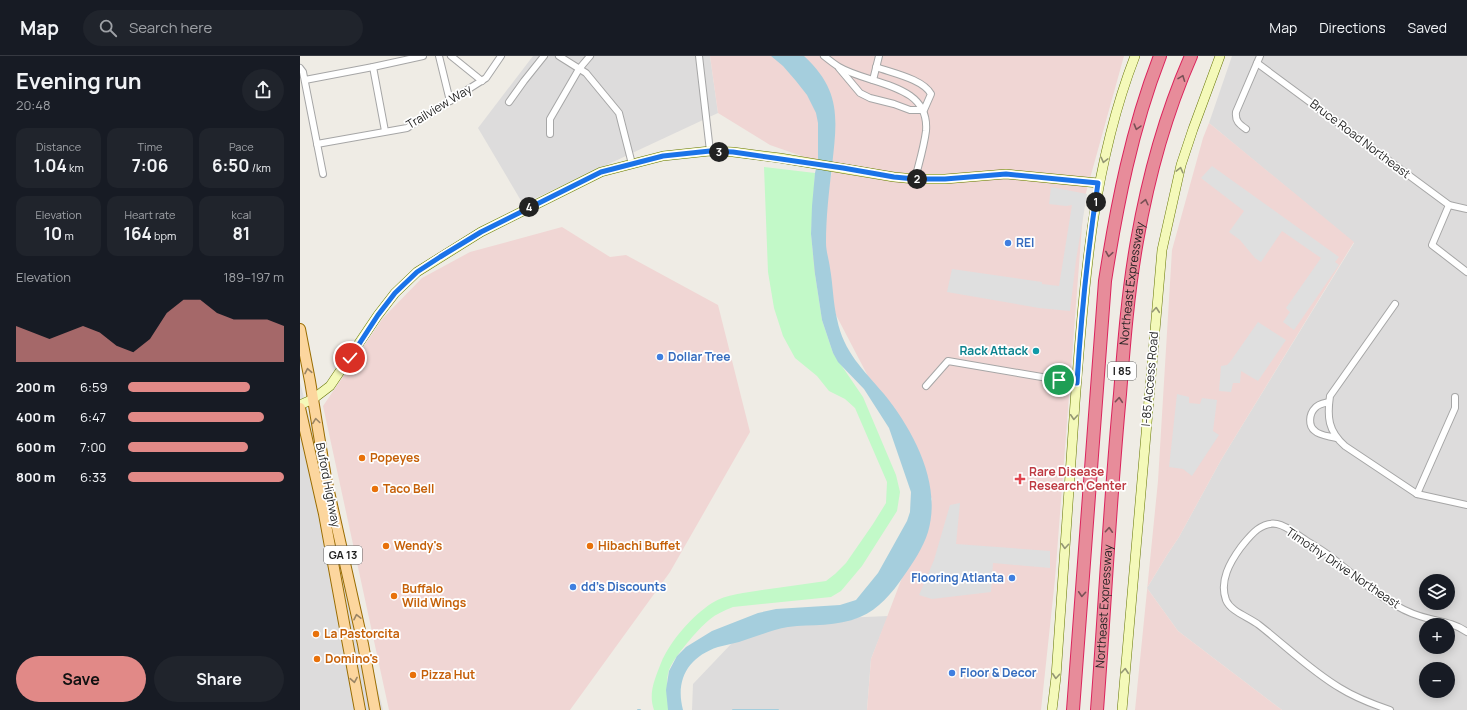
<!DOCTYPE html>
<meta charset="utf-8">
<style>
:root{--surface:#171b24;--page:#20242c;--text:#f1f3f6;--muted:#9ea1a6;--line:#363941;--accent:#e18987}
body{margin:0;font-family:Manrope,sans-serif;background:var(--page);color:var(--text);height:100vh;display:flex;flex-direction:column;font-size:15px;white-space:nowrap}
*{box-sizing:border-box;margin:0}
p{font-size:13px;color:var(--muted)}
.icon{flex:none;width:22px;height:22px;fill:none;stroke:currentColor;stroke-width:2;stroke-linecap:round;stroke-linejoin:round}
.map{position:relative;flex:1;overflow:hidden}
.sheet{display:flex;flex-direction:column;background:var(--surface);width:300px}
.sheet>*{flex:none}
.buttons{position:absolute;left:1119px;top:518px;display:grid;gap:8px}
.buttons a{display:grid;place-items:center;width:36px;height:36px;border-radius:50%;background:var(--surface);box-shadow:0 2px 10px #0003;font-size:20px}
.pin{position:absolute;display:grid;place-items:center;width:34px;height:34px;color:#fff;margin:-17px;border:2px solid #fff;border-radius:50%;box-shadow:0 1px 4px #0007}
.km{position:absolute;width:20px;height:20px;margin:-10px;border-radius:50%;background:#222;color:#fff;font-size:11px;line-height:20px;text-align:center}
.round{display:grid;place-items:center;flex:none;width:42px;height:42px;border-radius:21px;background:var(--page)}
.headline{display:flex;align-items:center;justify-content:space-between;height:68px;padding:0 16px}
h1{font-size:22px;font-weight:700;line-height:30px}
.stats{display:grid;grid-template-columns:repeat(3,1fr);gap:6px;height:68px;padding:4px 16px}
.stats div{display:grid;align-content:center;border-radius:10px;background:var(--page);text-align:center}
.stats b{font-size:17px;font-weight:700}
.stats small{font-size:11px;font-weight:400}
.stats p{font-size:11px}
.chart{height:112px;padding:8px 16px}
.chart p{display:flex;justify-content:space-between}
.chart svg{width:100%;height:72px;margin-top:4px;fill:var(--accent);opacity:.7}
.button{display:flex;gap:8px;margin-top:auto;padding:8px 16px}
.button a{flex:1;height:46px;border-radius:24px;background:var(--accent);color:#111;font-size:16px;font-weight:700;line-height:46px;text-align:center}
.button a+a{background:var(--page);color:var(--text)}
ul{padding:0 16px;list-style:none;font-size:13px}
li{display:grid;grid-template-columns:64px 48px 1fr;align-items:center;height:30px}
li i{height:10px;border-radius:5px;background:var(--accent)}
header{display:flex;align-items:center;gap:24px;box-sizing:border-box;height:56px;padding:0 20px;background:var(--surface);border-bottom:1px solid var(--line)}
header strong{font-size:19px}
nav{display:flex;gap:22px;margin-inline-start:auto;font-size:14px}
.search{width:280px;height:36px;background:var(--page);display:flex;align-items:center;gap:10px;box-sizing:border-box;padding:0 14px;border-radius:22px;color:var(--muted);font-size:15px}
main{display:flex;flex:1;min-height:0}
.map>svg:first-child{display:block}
</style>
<header>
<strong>Map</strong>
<div class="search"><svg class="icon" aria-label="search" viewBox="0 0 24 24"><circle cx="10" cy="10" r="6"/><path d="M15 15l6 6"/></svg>Search here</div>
<nav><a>Map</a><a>Directions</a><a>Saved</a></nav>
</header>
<main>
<section class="sheet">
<div class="headline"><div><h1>Evening run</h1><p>20:48</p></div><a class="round"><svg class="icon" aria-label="share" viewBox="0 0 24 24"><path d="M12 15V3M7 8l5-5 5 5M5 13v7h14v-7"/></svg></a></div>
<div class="stats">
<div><p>Distance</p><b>1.04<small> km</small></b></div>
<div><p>Time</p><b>7:06</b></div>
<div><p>Pace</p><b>6:50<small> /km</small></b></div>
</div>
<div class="stats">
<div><p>Elevation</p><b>10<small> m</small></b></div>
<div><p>Heart rate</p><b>164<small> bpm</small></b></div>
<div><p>kcal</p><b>81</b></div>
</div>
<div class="chart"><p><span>Elevation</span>189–197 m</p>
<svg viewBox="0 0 160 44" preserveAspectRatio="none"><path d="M0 44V22L10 26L20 30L30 26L40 22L50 26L60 34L70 38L80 30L90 14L100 6L110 6L120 14L130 18L140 18L150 18L160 22V44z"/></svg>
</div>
<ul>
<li><b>200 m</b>6:59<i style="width:78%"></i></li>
<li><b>400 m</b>6:47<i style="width:87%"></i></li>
<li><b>600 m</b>7:00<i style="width:77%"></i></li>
<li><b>800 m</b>6:33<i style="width:100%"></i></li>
</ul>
<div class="button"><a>Save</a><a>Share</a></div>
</section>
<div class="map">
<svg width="1167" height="654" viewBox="0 0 1167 654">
<rect width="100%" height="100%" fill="#efece5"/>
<g fill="#dddcdc" fill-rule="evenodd">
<path d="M233 0H410L418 57 223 148 178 72Z"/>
<path d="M932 0H1167V654H982L878 575 847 532 867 499 879 481 921 404 1054 187 909 67ZM1126 525H1148V547H1126ZM1126 569H1148V591H1126ZM1126 613H1148V635H1126Z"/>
<path d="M0 326 83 654H0Z"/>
<path d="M588 560 571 603 567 654H392L393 628 452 566Z"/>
</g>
<g fill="#f0d6d4">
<path d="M410 0H824L784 144 755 523 741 654H567L571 603 632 443 511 211 533 111 470 89 418 57Z"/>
<path d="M909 67 1054 186 921 404 879 481 867 499 847 532 878 575 982 654H835L858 425 872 194 903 82Z"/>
<path d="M262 171 310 201 326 199 418 249 450 376 370 516 270 654H89L23 350 83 262 122 222 170 196Z"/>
</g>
<path fill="#c2f9c8" d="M464 111 515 117 511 178 515 218 522 264 533 297 563 341 596 419 600 436 597 455 562 510 541 535 531 541 433 551C425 554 416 558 409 564 398 573 374 601 369 614 365 627 368 641 369 654H354C348 637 355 623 361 607 370 585 392 560 412 547 426 538 446 537 462 534 484 531 505 528 526 525L535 518 546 507 573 468 586 447 587 426 555 352 545 343 529 335 517 320 495 302 483 280 474 252 468 216Z"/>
<g fill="#dfdfdf">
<path d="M912 110 1039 201 1035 206 1039 209 994 274 983 266 990 256 986 252 1021 202 982 175 961 206 955 202 940 184 929 176 944 155 901 122Z"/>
<path d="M751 131 787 138 776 204 770 255 739 252 647 236 652 213 742 226V228L759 230 772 149 766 150 749 148Z"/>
<path d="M958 266 986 284 958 325 941 315 940 327H933L931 336 919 335 921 310 927 309 930 306Z"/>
<path d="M877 338 889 341V347L900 348 902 342 917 344 913 375 919 379 892 420 883 413 869 411Z"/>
<path d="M660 447 656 488 750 495V512L693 507 691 536 632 543 619 539 634 504 650 449Z"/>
</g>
<path fill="#a5cedd" d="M471 0H504C542 35 537 64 532 110 529 135 526 161 526 187 526 195 529 204 530 212 533 229 533 246 537 263 544 297 563 313 584 338 614 375 642 428 628 476 623 492 613 507 603 521 592 537 579 553 560 561 537 571 512 568 488 571 471 574 455 581 439 586 432 588 425 589 418 591 388 601 375 624 383 654H368L366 634 369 615 377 600 386 591 412 575 458 557 476 553 540 549 556 544 578 517 607 465 610 456 611 436 589 372 564 333 538 306 533 297 522 264 515 218 511 178 512 150 515 117 518 104V67L516 57 507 39 496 25 483 10Z"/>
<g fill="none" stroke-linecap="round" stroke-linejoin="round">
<g stroke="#a5cedd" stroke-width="2">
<path d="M338 654H340"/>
<path d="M433 654H478"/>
</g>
<defs>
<g id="street">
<path d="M139 0 150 45"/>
<path d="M151 0 182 25"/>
<path d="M259 0 286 17 319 57 332 108"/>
<path d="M399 0 410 95"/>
<path d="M524 0C529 4 534 8 539 11 569 29 630 27 626 75 624 91 619 107 615 123"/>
<path d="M957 7 1149 149 1167 153"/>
<path d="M73 11 85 75"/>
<path d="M0 12 3 16 23 118"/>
<path d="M539 12 560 37 570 42 594 48 610 54H624L631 38C623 23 592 17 576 11"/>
<path d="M5 24 73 11 123 0"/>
<path d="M573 24 579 0"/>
<path d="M209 46 224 25 244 0"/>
<path d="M946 73C939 68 935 65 936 56L960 0"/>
<path d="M250 78V63L279 13 290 0"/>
<path d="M17 88 107 72 186 22 201 0"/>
<path d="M1149 149 1132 189 1167 216"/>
<path d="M1095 248 1030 340C1027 361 1028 375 1045 390L1117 438 1167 449"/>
<path d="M626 330 648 305 777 327"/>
<path d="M1029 346C1025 347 1018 348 1015 352 1009 358 1008 370 1015 375 1020 380 1030 380 1036 382"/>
<path d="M1117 438 1155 352V341"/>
<path d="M1090 654C1072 648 1056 642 1040 632 1011 615 986 590 959 569 949 561 931 556 926 544 919 525 930 506 941 491 950 480 961 465 977 468 987 470 996 478 1004 483 1011 488 1019 492 1027 498 1050 515 1071 536 1097 550 1107 556 1118 560 1130 563 1143 566 1156 568 1167 576"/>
</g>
<g id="secondary">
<path d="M0 349 13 343 30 330 78 259 95 237 117 216 181 176 301 116 363 100 410 95 433 96 480 102 594 121 615 123H645L706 118 798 127"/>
<path d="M752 654 756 621C762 530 769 439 775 347 784 230 792 111 835 0"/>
<path d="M822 654 862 194 881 109 893 73 920 0"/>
</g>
<g id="primary">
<path d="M0 273 10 325 26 422 63 588 75 654"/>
<path d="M0 352 24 458 60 654"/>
</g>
<g id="highway">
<path d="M773 654 805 225C817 148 832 72 860 0"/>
<path id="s1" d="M797 654C805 549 810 443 820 338 824 287 828 236 837 185 848 122 865 59 891 0"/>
</g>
</defs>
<use href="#street" stroke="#a6a6a6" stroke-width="8"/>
<use href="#secondary" stroke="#667605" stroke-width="10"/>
<use href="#primary" stroke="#996c00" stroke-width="12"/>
<use href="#highway" stroke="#db245c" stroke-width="14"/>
<use href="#street" stroke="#fff" stroke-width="6"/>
<use href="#secondary" stroke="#f4f9b9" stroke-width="9"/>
<use href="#primary" stroke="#fcd69e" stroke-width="10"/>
<use href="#highway" stroke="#e78c9a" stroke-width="12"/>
</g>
<defs><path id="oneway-chevron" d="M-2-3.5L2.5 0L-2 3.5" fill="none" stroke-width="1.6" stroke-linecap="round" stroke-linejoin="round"/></defs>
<g stroke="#795056">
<use href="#oneway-chevron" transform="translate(882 22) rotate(-69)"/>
<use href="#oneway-chevron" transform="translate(837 71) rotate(106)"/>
<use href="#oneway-chevron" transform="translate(845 146) rotate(-77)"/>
<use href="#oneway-chevron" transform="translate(809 198) rotate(99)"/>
<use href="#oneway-chevron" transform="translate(819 344) rotate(-85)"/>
<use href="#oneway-chevron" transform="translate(809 474) rotate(-86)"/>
<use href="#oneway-chevron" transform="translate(782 538) rotate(94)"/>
</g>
<g stroke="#949774">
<use href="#oneway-chevron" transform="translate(804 104) rotate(104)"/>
<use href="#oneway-chevron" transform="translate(880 114) rotate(-76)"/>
<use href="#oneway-chevron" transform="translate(856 254) rotate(-85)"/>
<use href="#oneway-chevron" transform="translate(774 361) rotate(94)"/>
<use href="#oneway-chevron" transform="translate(765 490) rotate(94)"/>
<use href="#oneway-chevron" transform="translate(825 615) rotate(-85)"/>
<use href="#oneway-chevron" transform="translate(756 620) rotate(95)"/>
</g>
<g stroke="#998465">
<use href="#oneway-chevron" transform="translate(8 315) rotate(-101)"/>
<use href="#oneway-chevron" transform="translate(16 365) rotate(-98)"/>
<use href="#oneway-chevron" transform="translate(57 561) rotate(-102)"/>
<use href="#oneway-chevron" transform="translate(54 624) rotate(80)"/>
</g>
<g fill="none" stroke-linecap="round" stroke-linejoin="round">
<defs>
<path id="route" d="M50 302 78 259 95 237 117 216 140 201 181 176 301 116 363 100 410 95 433 96 543 112 594 121 615 123H645L706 118 798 127C788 193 781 260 777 327L759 324"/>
</defs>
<use href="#route" stroke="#fff" stroke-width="8"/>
<use href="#route" stroke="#1a73e8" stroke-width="5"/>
</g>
<g fill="#3f7fe0" stroke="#fff" stroke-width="1.5">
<circle cx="708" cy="187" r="4"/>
<circle cx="360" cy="301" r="4"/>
<circle cx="712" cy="522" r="4"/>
<circle cx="273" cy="531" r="4"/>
<circle cx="652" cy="617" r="4"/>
</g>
<circle fill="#0f9aa8" stroke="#fff" stroke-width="1.5" cx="736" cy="295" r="4"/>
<g fill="#e8710a" stroke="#fff" stroke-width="1.5">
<circle cx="62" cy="402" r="4"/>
<circle cx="75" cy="433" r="4"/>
<circle cx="86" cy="490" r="4"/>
<circle cx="290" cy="490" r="4"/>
<circle cx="94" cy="540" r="4"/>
<circle cx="16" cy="578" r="4"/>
<circle cx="17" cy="603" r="4"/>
<circle cx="113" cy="619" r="4"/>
</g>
<path fill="#e0444e" stroke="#fff" stroke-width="1.5" d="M718 417h4v4h4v4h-4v4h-4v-4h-4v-4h4z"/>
<g text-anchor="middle" stroke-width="3.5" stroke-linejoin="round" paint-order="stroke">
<g fill="#fff" stroke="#626262" stroke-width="1">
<rect x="808" y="306" width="28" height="18" rx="3"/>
<rect x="24" y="490" width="38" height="18" rx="3"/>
</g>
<g font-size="11" font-weight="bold" fill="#1f1f1f">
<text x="822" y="319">I 85</text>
<text x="43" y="503">GA 13</text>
</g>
<g font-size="12" fill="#1f1f1f" stroke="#fff">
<text transform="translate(139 51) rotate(-31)" y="4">Trailview Way</text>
<text transform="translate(1060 83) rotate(37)" y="4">Bruce Road Northeast</text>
<text dy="4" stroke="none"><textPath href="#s1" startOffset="428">Northeast Expressway</textPath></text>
<text transform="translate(850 323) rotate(-85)" y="4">I-85 Access Road</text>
<text transform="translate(28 429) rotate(79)" y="4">Buford Highway</text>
<text transform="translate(1043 512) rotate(34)" y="4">Timothy Drive Northeast</text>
<text dy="4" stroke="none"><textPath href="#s1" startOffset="104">Northeast Expressway</textPath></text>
</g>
<g font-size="12" font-weight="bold" fill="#366cbe" stroke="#fff" text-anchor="start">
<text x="716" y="191">REI</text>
<text x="368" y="305">Dollar Tree</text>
<text x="704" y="526" text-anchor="end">Flooring Atlanta</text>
<text x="281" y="535">dd's Discounts</text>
<text x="660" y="621">Floor &amp; Decor</text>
</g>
<g font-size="12" font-weight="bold" fill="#0d838f" stroke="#fff" text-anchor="end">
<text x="728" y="299">Rack Attack</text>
</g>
<g font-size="12" font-weight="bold" fill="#c56008" stroke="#fff" text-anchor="start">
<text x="70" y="406">Popeyes</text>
<text x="83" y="437">Taco Bell</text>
<text x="94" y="494">Wendy's</text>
<text x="298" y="494">Hibachi Buffet</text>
<text x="102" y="537">Buffalo<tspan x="102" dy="14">Wild Wings</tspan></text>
<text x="24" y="582">La Pastorcita</text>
<text x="25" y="607">Domino's</text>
<text x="121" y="623">Pizza Hut</text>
</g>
<g font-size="12" font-weight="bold" fill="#be3a42" stroke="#fff" text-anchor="start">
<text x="729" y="420">Rare Disease<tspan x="729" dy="14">Research Center</tspan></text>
</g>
</g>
</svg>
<div class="buttons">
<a><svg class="icon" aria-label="layers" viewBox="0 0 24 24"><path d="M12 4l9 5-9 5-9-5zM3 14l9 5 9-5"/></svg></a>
<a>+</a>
<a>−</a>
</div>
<div class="pin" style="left:759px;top:324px;background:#1e9e55"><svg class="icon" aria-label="arrive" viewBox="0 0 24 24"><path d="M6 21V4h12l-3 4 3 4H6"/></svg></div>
<div class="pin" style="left:50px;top:302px;background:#d93025"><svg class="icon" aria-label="check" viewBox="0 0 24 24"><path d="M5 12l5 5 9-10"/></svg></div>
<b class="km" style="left:796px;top:146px">1</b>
<b class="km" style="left:617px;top:123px">2</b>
<b class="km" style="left:419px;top:96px">3</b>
<b class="km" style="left:229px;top:151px">4</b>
</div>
</main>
